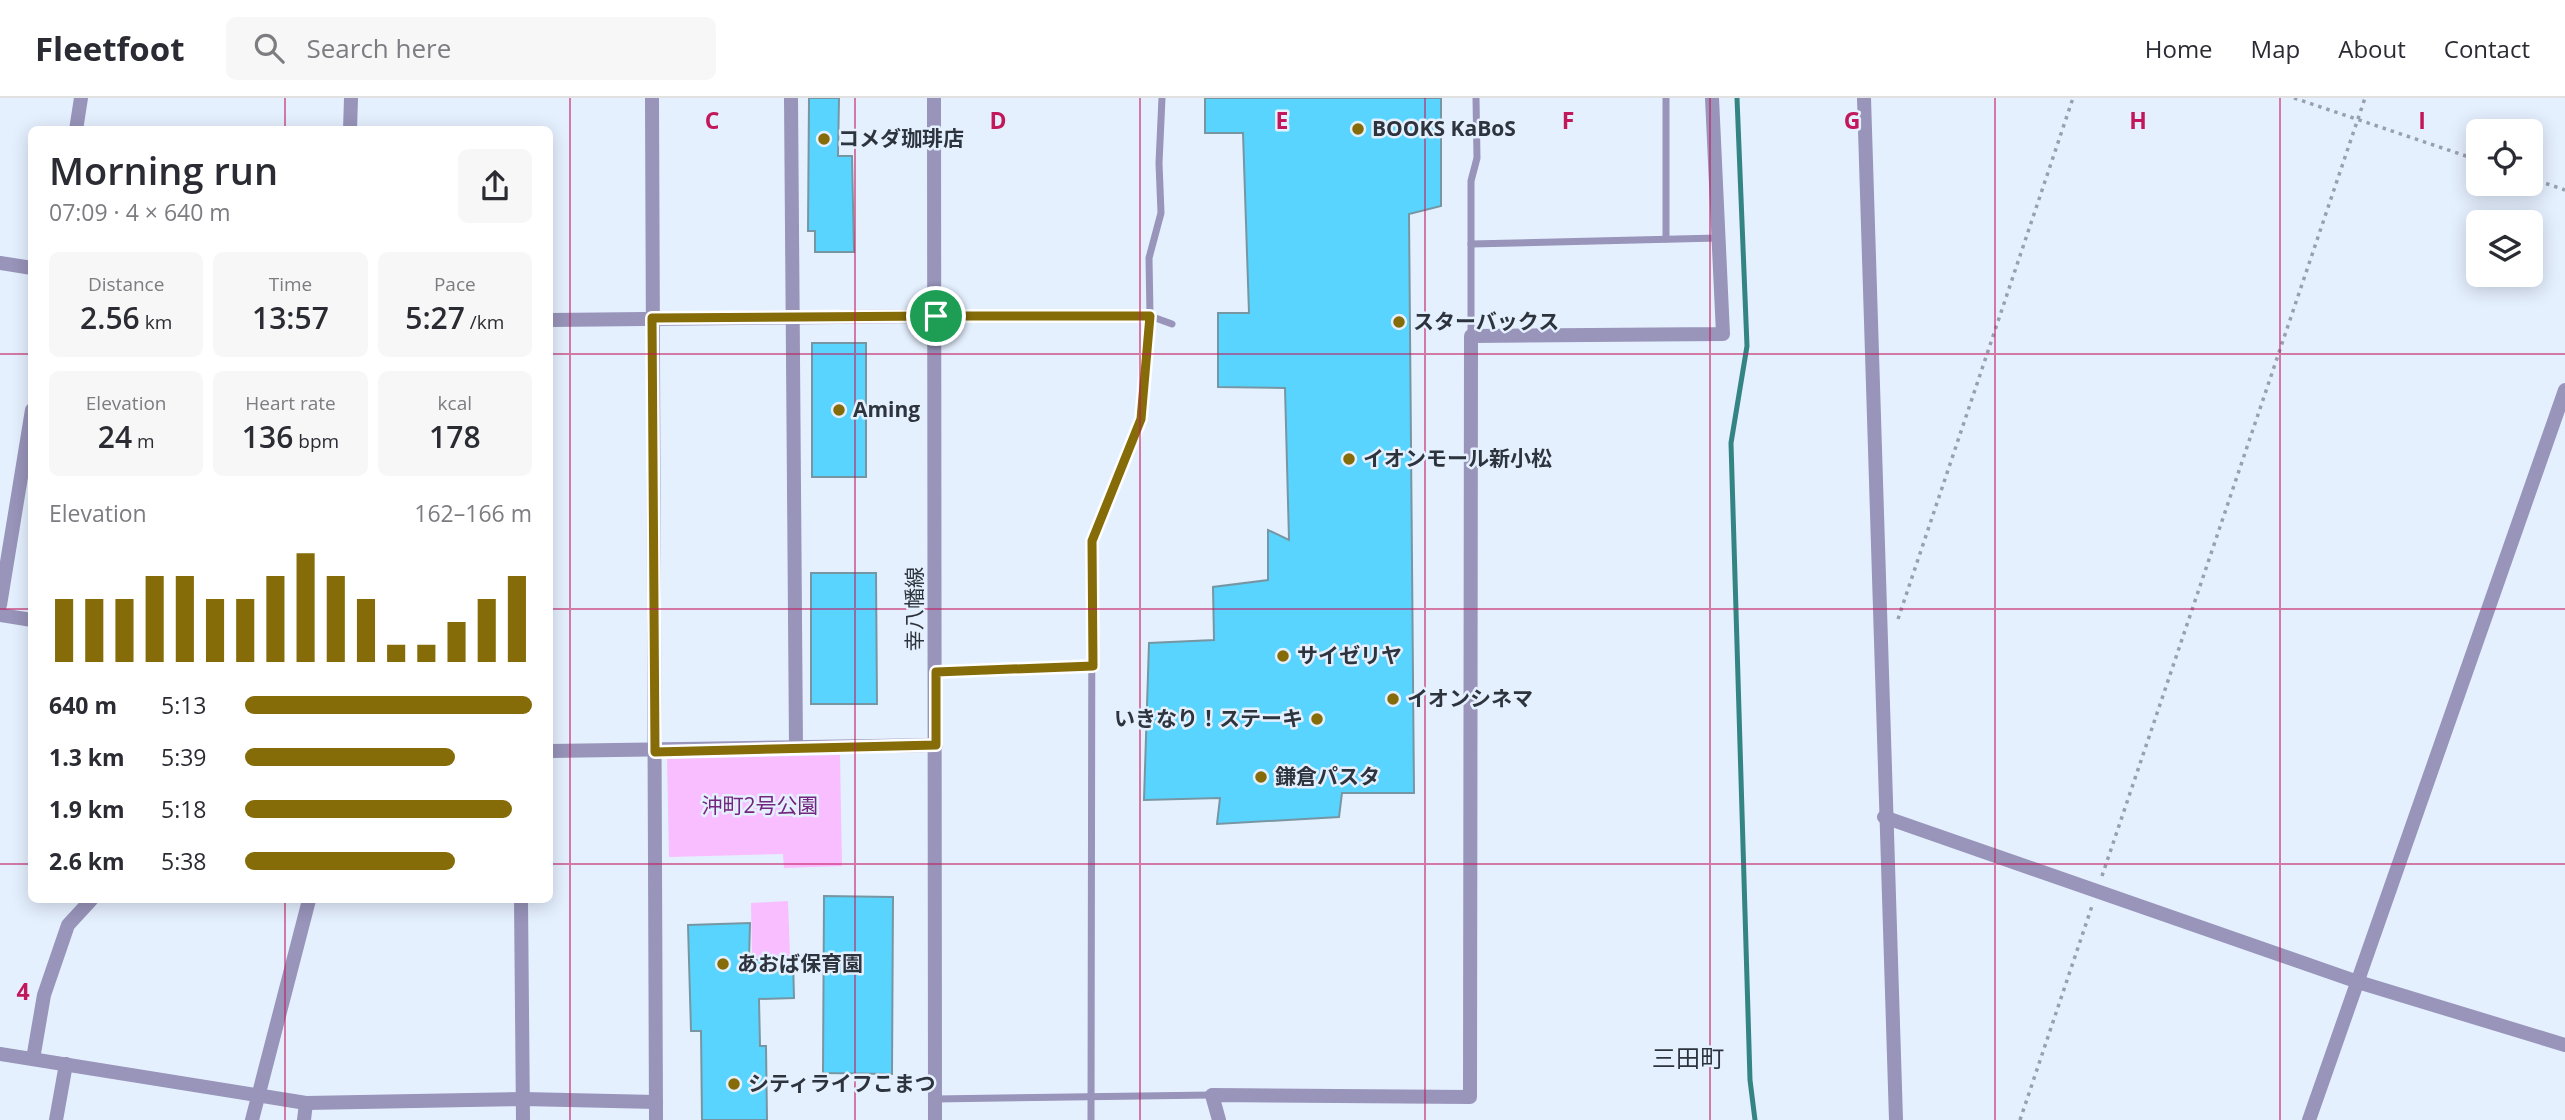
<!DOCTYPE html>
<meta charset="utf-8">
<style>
:root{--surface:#fff;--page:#f7f7f7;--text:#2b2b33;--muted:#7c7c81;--line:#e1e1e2;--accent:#856c09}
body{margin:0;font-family:"Open Sans","Noto Sans JP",sans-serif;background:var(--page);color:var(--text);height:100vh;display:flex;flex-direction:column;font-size:26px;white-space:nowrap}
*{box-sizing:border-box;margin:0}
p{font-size:23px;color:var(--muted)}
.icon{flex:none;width:38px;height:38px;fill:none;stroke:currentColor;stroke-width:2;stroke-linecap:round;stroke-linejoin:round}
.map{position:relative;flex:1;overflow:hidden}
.sheet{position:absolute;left:28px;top:28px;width:525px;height:777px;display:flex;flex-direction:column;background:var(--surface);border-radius:10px;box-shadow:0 4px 18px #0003}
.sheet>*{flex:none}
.tools{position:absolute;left:2466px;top:21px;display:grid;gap:14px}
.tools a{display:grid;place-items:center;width:77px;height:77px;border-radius:10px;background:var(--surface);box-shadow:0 4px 18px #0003;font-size:35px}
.pin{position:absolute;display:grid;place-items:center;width:60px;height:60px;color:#fff;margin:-30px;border:4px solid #fff;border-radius:50%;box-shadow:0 2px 7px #0007}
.round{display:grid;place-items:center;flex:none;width:74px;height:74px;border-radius:10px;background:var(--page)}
.headline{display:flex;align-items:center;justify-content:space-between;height:119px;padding:0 21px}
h1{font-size:38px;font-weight:600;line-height:52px}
.metrics{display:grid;grid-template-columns:repeat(3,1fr);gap:10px;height:119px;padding:7px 21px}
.metrics div{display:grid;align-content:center;border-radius:10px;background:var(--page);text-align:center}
.metrics b{font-size:30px;font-weight:600}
.metrics small{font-size:19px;font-weight:400}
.metrics p{font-size:19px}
.chart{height:196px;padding:14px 21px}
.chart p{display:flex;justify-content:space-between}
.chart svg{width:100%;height:126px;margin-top:7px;stroke:var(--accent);stroke-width:6}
ul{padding:0 21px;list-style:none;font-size:23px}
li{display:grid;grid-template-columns:112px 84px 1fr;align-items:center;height:52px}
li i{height:18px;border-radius:9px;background:var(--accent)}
header{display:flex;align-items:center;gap:42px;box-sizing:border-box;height:98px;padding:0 35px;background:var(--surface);border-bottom:2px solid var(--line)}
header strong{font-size:33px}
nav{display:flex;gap:38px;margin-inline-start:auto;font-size:24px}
.search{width:490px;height:63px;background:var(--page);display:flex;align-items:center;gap:18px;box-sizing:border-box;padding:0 24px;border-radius:10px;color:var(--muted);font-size:26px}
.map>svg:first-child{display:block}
</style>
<header>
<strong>Fleetfoot</strong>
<div class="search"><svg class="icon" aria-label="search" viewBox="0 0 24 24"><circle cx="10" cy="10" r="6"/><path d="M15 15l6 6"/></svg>Search here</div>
<nav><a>Home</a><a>Map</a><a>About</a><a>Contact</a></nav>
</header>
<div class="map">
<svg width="2565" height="1022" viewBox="0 0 2565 1022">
<rect width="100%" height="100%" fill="#e5f0ff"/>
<g fill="#f8beff">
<path d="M840 657 842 768 784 770 783 756 669 759 667 661Z"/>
<path d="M788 803 790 858 752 860 751 805Z"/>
</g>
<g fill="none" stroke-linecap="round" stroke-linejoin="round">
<path stroke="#358484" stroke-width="5" d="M1737 0 1747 248 1731 345 1750 982 1755 1022"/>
</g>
<g fill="#59d4fe" stroke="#7796a3" stroke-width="2">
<path d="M809 0H839L838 58H852L854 154H815V133H808Z"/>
<path d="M1205 0H1441V108L1409 116 1414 695H1342L1339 719 1217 726 1220 700 1144 702 1149 545 1214 542 1213 489 1268 482V432L1289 442 1285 290 1218 289V215H1249L1243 35H1205Z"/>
<rect x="812" y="245" width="54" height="134"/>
<path d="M811 475H876L877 606H811Z"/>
<path d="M824 798 893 799 892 976 823 975Z"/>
<path d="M750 825 749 862 793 861 794 900 759 901 760 948H766L767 1022H702L701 933H691L688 827Z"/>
</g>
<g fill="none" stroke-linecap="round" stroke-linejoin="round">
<g stroke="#97a1ae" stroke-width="3.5" stroke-dasharray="3.5 5" stroke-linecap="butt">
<path d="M2294 0 2478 62"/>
<path d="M2530 80 2565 92"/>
<path d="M1898 521 2073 0"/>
<path d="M2102 778 2365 0"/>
<path d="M2020 1022 2092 808"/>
</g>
<g stroke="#9894ba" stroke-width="7">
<path d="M1666 141V0"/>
<path d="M1471 146 1718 140"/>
<path d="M936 218H1150L1172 226"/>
<path d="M1471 238V83L1477 60 1476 0"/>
<path d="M936 574 1092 568"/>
<path d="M935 1001 1212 997"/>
<path d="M1091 1022 1092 443 1141 321 1150 218 1149 160 1161 115 1159 65 1162 0"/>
</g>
<g stroke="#9894ba" stroke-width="14">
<path d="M652 0 656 1022"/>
<path d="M791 0 796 649"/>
<path d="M1864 0 1896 1022"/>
<path d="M76 32 81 0"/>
<path d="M0 165 32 170"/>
<path d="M550 222 936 218"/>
<path d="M0 507 32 312"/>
<path d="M0 517 32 522"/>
<path d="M550 653 936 647"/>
<path d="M1884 719 2358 884 2565 947"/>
<path d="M521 802 523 1022"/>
<path d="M0 956 306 1005 523 1001 656 1004"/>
<path d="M33 961 44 897 68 827 91 802"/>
<path d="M56 1022 66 966"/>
<path d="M304 1022 306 1005"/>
<path d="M1219 1022 1212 997 1470 999 1471 238 1723 236 1712 0"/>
<path d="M2309 1022 2565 292"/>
</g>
<g stroke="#9894ba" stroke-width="14">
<path d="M934 0 935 1022"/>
<path d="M350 32 351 0"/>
<path d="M252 1022 309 802"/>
</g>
</g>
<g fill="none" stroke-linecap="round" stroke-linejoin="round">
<defs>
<path id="route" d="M936 218H1150L1141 321 1092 443 1093 568 936 574V647L655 654 652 220Z"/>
</defs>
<use href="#route" stroke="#fff" stroke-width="14"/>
<use href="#route" stroke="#856c09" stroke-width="9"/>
</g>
<path fill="none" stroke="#c2185b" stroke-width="2" stroke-opacity="0.55" d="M285 0V32M570 0V1022M855 0V1022M1140 0V1022M1425 0V1022M1710 0V1022M1995 0V1022M2280 0V1022M0 256H32M550 256H2565M0 511H32M550 511H2565M0 766H32M550 766H2565M285 802V1022"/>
<g fill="#856c09" stroke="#e5f0ff" stroke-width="2.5">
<circle cx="1358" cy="31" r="7"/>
<circle cx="824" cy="41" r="7"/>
<circle cx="1399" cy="224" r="7"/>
<circle cx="839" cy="312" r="7"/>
<circle cx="1349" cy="361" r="7"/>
<circle cx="1283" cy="558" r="7"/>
<circle cx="1393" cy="601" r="7"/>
<circle cx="1317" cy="621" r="7"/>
<circle cx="1261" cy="679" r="7"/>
<circle cx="723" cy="866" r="7"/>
<circle cx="734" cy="986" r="7"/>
</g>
<g text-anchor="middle" stroke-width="5" stroke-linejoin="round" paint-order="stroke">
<g font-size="21" font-weight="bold" fill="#2d343e" stroke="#e5f0ff" text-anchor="start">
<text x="1372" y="38">BOOKS KaBoS</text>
<text x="838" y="48">コメダ珈琲店</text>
<text x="1413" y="231">スターバックス</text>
<text x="853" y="319">Aming</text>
<text x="1363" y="368">イオンモール新小松</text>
<text x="1297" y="565">サイゼリヤ</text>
<text x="1407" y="608">イオンシネマ</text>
<text x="1303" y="628" text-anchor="end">いきなり！ステーキ</text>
<text x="1275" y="686">鎌倉パスタ</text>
<text x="737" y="873">あおば保育園</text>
<text x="748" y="993">シティライフこまつ</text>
</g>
<g font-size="21" fill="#2d343e" stroke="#e5f0ff">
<text transform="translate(915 511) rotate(-90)" y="7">幸八幡線</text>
</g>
<g font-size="21" fill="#73267d" stroke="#e5f0ff">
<text x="760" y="715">沖町2号公園</text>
</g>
<g font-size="24" fill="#2d343e" stroke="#e5f0ff">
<text x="1688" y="969">三田町</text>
</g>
</g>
<g font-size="23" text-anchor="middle" font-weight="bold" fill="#c2185b" stroke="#e5f0ff" stroke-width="5" stroke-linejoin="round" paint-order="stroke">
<text x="712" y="31">C</text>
<text x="998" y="31">D</text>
<text x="1282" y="31">E</text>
<text x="1568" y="31">F</text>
<text x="1852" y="31">G</text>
<text x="2138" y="31">H</text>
<text x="2422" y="31">I</text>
<text x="23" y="902">4</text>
</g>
</svg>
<div class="tools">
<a><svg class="icon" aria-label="locate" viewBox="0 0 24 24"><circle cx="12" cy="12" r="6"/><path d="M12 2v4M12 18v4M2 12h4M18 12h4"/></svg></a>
<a><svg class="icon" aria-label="layers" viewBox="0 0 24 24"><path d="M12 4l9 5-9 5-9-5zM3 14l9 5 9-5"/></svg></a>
</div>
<div class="pin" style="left:936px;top:218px;background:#1e9e55"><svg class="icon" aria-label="arrive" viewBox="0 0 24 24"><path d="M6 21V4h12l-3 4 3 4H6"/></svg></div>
<section class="sheet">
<div class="headline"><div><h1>Morning run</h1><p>07:09 · 4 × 640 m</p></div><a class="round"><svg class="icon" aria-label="share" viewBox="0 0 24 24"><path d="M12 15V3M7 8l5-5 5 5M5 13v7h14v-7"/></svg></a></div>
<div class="metrics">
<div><p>Distance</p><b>2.56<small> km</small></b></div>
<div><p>Time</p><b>13:57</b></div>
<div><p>Pace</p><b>5:27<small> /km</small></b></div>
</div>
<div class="metrics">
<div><p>Elevation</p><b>24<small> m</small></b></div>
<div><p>Heart rate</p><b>136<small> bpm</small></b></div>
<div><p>kcal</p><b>178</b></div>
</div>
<div class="chart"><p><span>Elevation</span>162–166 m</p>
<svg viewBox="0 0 160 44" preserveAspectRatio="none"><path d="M5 44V22M15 44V22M25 44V22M35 44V14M45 44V14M55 44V22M65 44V22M75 44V14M85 44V6M95 44V14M105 44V22M115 44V38M125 44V38M135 44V30M145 44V22M155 44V14"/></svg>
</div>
<ul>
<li><b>640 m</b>5:13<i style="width:100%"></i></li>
<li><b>1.3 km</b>5:39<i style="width:73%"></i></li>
<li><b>1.9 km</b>5:18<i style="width:93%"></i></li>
<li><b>2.6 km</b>5:38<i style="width:73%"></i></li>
</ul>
</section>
</div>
